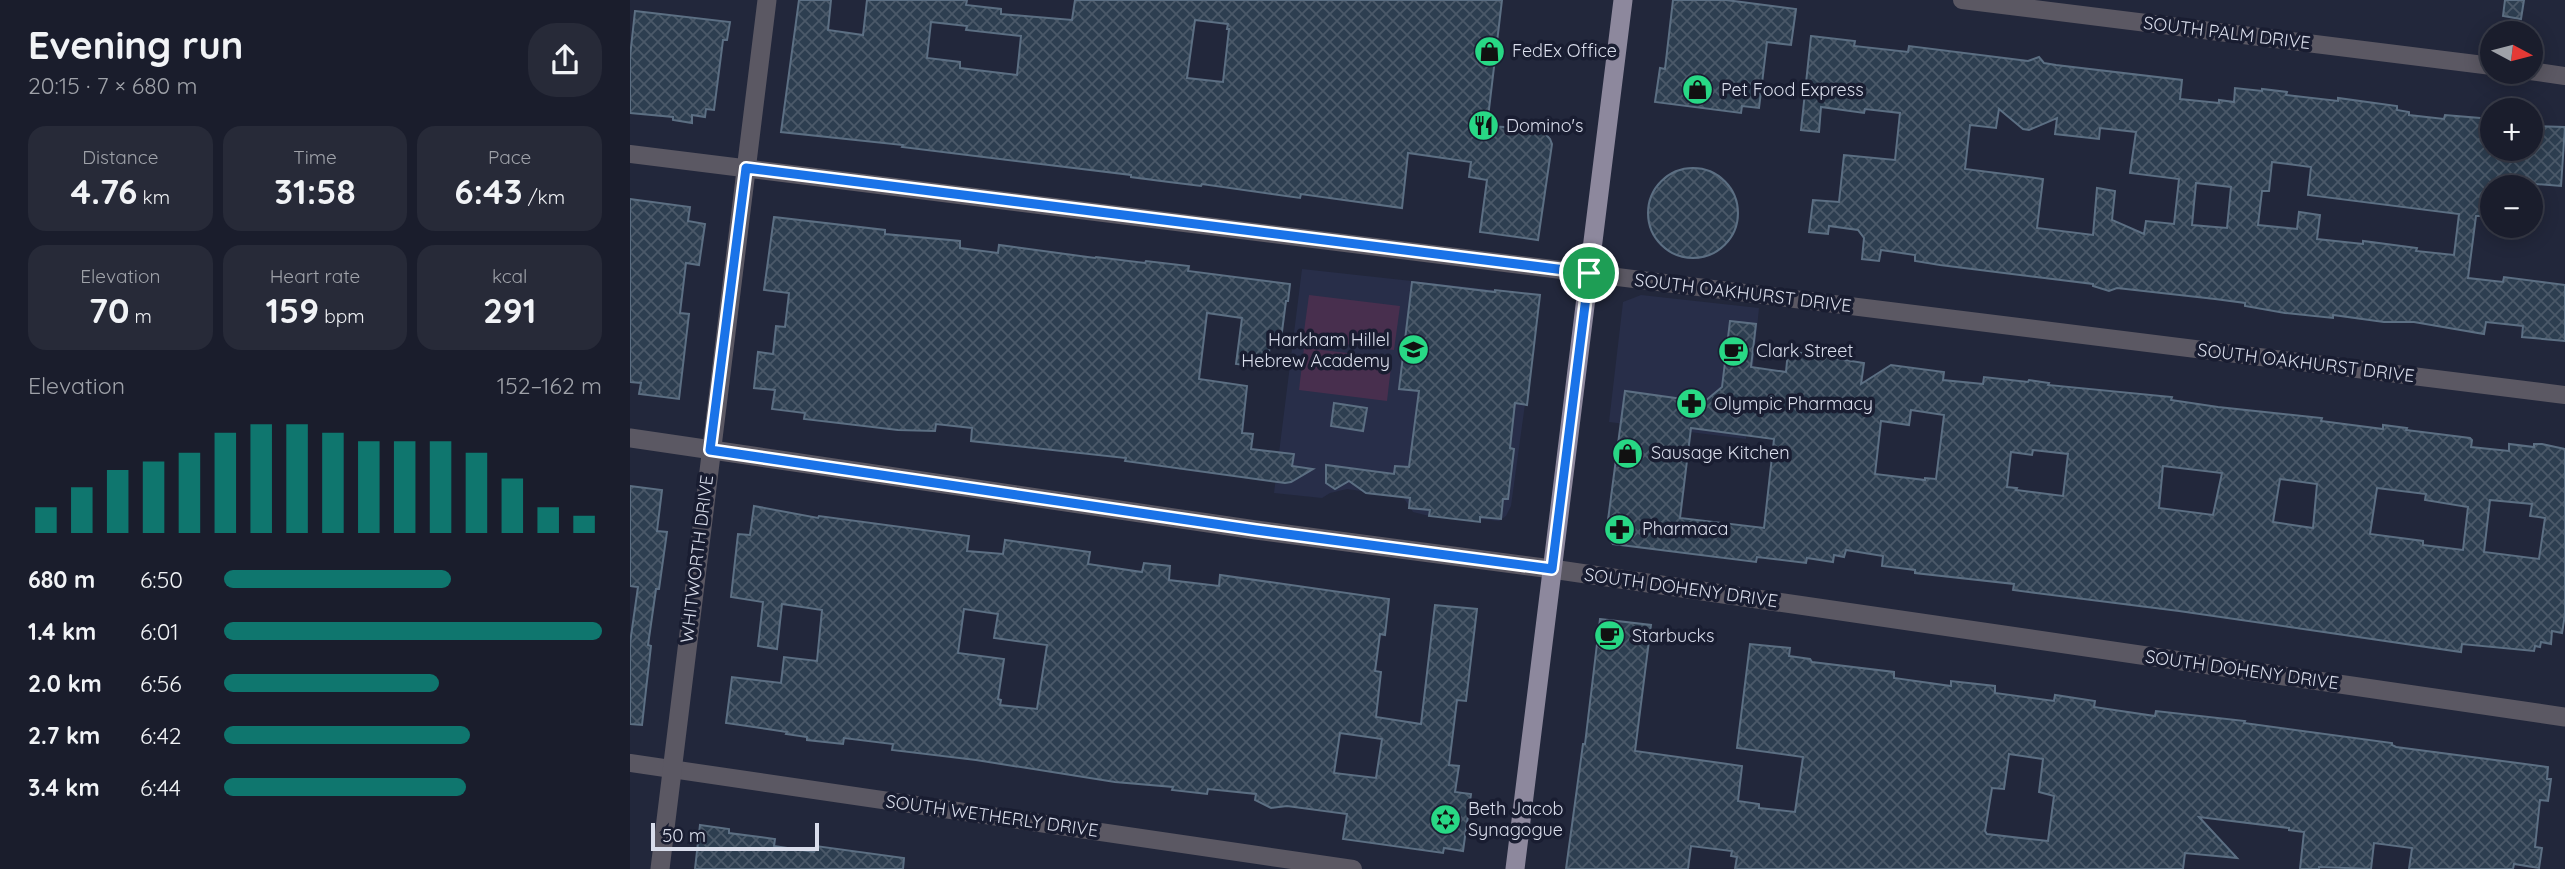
<!DOCTYPE html>
<meta charset="utf-8">
<style>
:root{--surface:#1a1d2c;--page:#272a38;--text:#f1f3f6;--muted:#9fa2a9;--line:#383b48;--accent:#0f766e}
body{margin:0;font-family:Quicksand,sans-serif;background:var(--page);color:var(--text);height:100vh;display:flex;flex-direction:column;font-size:26px;white-space:nowrap}
*{box-sizing:border-box;margin:0}
p{font-size:23px;color:var(--muted)}
.icon{flex:none;width:38px;height:38px;fill:none;stroke:currentColor;stroke-width:2;stroke-linecap:round;stroke-linejoin:round}
.map{position:relative;flex:1;overflow:hidden}
.details{display:flex;flex-direction:column;background:var(--surface);width:630px}
.details>*{flex:none}
.needle{width:46px;rotate:97deg}
.controls{position:absolute;left:1850px;top:21px;display:grid;gap:14px}
.controls a{display:grid;place-items:center;width:63px;height:63px;border-radius:50%;background:var(--surface);box-shadow:0 4px 18px #0003,0 0 0 2px var(--line);font-size:35px}
.scale{position:absolute;left:21px;bottom:18px;width:168px;box-sizing:border-box;padding-left:7px;border:4px solid #d9ddeb;border-top:0;font-size:19px;line-height:24px;white-space:nowrap;color:#d9ddeb;-webkit-text-stroke:5px #191d31;paint-order:stroke}
.pin{position:absolute;display:grid;place-items:center;width:60px;height:60px;color:#fff;margin:-30px;border:4px solid #fff;border-radius:50%;box-shadow:0 2px 7px #0007}
.round{display:grid;place-items:center;flex:none;width:74px;height:74px;border-radius:28px;background:var(--page)}
.headline{display:flex;align-items:center;justify-content:space-between;height:119px;padding:0 28px}
h1{font-size:38px;font-weight:800;line-height:52px}
.stats{display:grid;grid-template-columns:repeat(3,1fr);gap:10px;height:119px;padding:7px 28px}
.stats div{display:grid;align-content:center;border-radius:18px;background:var(--page);text-align:center}
.stats b{font-size:35px;font-weight:800}
.stats small{font-size:19px;font-weight:400}
.stats p{font-size:19px}
.chart{height:196px;padding:14px 28px}
.chart p{display:flex;justify-content:space-between}
.chart svg{width:100%;height:126px;margin-top:7px;stroke:var(--accent);stroke-width:6}
ul{padding:0 28px;list-style:none;font-size:23px}
li{display:grid;grid-template-columns:112px 84px 1fr;align-items:center;height:52px}
li i{height:18px;border-radius:9px;background:var(--accent)}
main{display:flex;flex:1;min-height:0}
.map>svg:first-child{display:block}
</style>
<main>
<section class="details">
<div class="headline"><div><h1>Evening run</h1><p>20:15 · 7 × 680 m</p></div><a class="round"><svg class="icon" aria-label="share" viewBox="0 0 24 24"><path d="M12 15V3M7 8l5-5 5 5M5 13v7h14v-7"/></svg></a></div>
<div class="stats">
<div><p>Distance</p><b>4.76<small> km</small></b></div>
<div><p>Time</p><b>31:58</b></div>
<div><p>Pace</p><b>6:43<small> /km</small></b></div>
</div>
<div class="stats">
<div><p>Elevation</p><b>70<small> m</small></b></div>
<div><p>Heart rate</p><b>159<small> bpm</small></b></div>
<div><p>kcal</p><b>291</b></div>
</div>
<div class="chart"><p><span>Elevation</span>152–162 m</p>
<svg viewBox="0 0 160 44" preserveAspectRatio="none"><path d="M5 44V35M15 44V28M25 44V22M35 44V19M45 44V16M55 44V9M65 44V6M75 44V6M85 44V9M95 44V12M105 44V12M115 44V12M125 44V16M135 44V25M145 44V35M155 44V38"/></svg>
</div>
<ul>
<li><b>680 m</b>6:50<i style="width:60%"></i></li>
<li><b>1.4 km</b>6:01<i style="width:100%"></i></li>
<li><b>2.0 km</b>6:56<i style="width:57%"></i></li>
<li><b>2.7 km</b>6:42<i style="width:65%"></i></li>
<li><b>3.4 km</b>6:44<i style="width:64%"></i></li>
</ul>
</section>
<div class="map">
<svg width="1935" height="869" viewBox="0 0 1935 869">
<defs>
<pattern id="building-cross-hatch" width="8" height="8" patternUnits="userSpaceOnUse" patternTransform="scale(1.75)"><rect width="8" height="8" fill="#2d3e50"/><path d="M0 0l8 8M0 8l8-8" fill="none" stroke="#4b5969"/></pattern>
</defs>
<rect width="100%" height="100%" fill="#22273b"/>
<g fill="#282e49">
<path d="M672 269 910 295 881 506 876 516 869 521 850 519V522L799 516 783 512 773 497 717 489 700 493 692 498 644 493Z"/>
<path d="M1011 295 1129 308 1116 439 979 422 993 302Z"/>
</g>
<g fill="#482f4e">
<path d="M679 295 770 306 764 350 673 339Z"/>
<path d="M674 348 762 358 757 401 669 390Z"/>
</g>
<g fill="url(#building-cross-hatch)" stroke="#5c6f83" stroke-width="2" fill-rule="evenodd">
<path d="M169 0H201L198 30 233 35 237 0H337L336 5 371 9V14L442 20 445 0H872L857 126 907 129 913 131 920 139 922 144 908 240 850 232 857 180 839 177 841 162 778 153 772 208 671 194 670 198 572 184 571 186 539 182 501 177V175L272 147 273 145 151 132ZM565 20 598 24 597 29H599L593 82 557 78ZM301 22 337 26 336 30 391 36 387 75 330 68V62L297 58Z"/>
<path d="M1043 0H1096L1166 9 1161 45 1137 42 1129 108 1112 106 1111 113 1025 102 1030 68 1035 69Z"/>
<path d="M1875 0H1894L1891 19 1873 16Z"/>
<path d="M5 11 100 22 97 40H93L84 110 76 109 75 117 62 115V123L43 120V117L0 113V57Z"/>
<path d="M1181 36 1225 41 1224 46 1278 52 1279 46 1398 61 1409 57 1414 63 1426 65 1552 80 1550 99 1589 103V100L1604 102 1605 88 1632 91V89L1657 92 1656 95 1708 101V98L1767 106V110L1779 112V115L1814 119 1815 115 1862 119V149H1900V126L1935 127 1931 186 1906 184V188L1859 183 1855 216H1846L1838 278 1873 282 1874 277 1935 285V341L1892 337 1893 326 1856 322 1854 334 1784 322H1754L1703 315V318L1655 313 1615 306V303L1585 299 1487 288 1479 291 1463 286V284L1310 265 1285 261V255L1251 250 1249 261 1232 259 1234 238 1228 230 1199 226 1198 234 1179 232 1183 200 1209 202 1214 155 1265 160 1270 113 1235 109 1234 113 1191 107 1189 132 1171 130ZM1369 109 1393 129 1399 130 1427 118 1425 134 1469 139 1470 128 1506 132 1500 173 1549 179 1544 224 1516 221 1514 234 1482 220 1485 191 1467 188 1463 235 1407 228 1413 179 1335 169 1340 125 1366 128ZM1642 162 1681 167 1678 195 1829 214 1824 255 1786 251 1787 248 1733 241V244L1687 239 1690 215 1669 212 1667 229 1628 225 1632 191H1639ZM1566 183 1601 187 1597 228 1562 225Z"/>
<circle cx="1063" cy="213" r="45"/>
<path d="M0 199 60 207 58 221 75 224 69 265 56 263 50 313 59 314 49 399 9 394 11 383 0 382Z"/>
<path d="M144 217 255 230V234L330 241V248L368 253 369 245 465 258 466 257 515 263 516 261 559 266 558 271 660 284 658 301H656L651 339 641 337 637 368 606 364 612 318 577 313 569 379 617 386 612 433 623 434 621 449 664 454 662 466 683 469 661 482 655 483 495 461 496 458 341 441 342 428 306 424 305 431 268 430 174 419 175 413 142 409 145 390 124 388 128 352 143 354 146 326 155 327 159 293 134 290Z"/>
<path d="M782 282 865 292V290L910 295 897 405 885 403 880 448 884 449 878 499H873L871 519 850 517V522L799 516 800 510 779 508 780 498 736 493 719 481 705 489 696 483V465L764 474 765 466 779 467 789 391 769 389Z"/>
<path d="M1100 321 1126 324 1121 367 1156 372 1158 351 1234 363 1231 384 1261 365 1314 372 1313 380 1353 384 1354 377 1398 382 1399 380 1419 383 1418 385 1542 397 1541 400 1588 407 1692 418 1691 421 1753 429V425L1777 428 1776 430 1840 438 1842 440 1841 447 1879 451V444L1904 447V444H1912L1935 449V615L1932 633 1922 631 1921 644 1911 642 1910 647 1905 646 1904 651 1832 644 1831 652 1549 611 1383 590 1384 584 1285 573V570L1252 566 1253 556 1216 550 1214 557 1204 555 1203 562 1177 558 1176 563 1127 557 1126 562 983 544 976 535 995 391 1074 402 1092 387ZM1281 410 1314 415 1306 479 1295 478V480L1245 474 1251 421 1279 425ZM1061 428 1144 439 1134 528 1050 518ZM1403 450 1438 454 1433 496 1386 490 1387 488 1377 487 1381 452 1402 455ZM1533 466 1592 473 1583 515 1529 508ZM1650 479 1687 484 1683 528 1643 522ZM1747 488 1796 494 1795 500 1838 507 1833 550 1793 545V541L1740 534ZM1860 500 1902 504 1900 516 1915 518 1909 559 1854 552Z"/>
<path d="M704 403 737 408 733 431 701 426Z"/>
<path d="M0 486 32 490 27 531 37 532 29 589H26L18 645 21 646 12 725 0 724V643L8 587 0 586Z"/>
<path d="M124 506 188 518 189 516 339 536 337 551 373 554 375 540 460 552 458 564 512 572 514 563 540 566 539 580 589 586 590 575 759 599 755 635 750 634 745 671 751 672 746 717 791 724 805 605 847 609 836 701 827 700 819 765 829 766 825 792 841 794 833 851 814 848 813 853 713 839 717 814 657 806 641 808 625 800 626 794 578 789 577 794 542 790 543 787 485 782 346 760 262 750 263 744 214 738 213 744 177 740V737L156 734 157 732 96 723 102 677 151 683 154 657 187 661 192 610 152 604 147 649 128 646 133 602 101 597 108 534 120 535ZM334 609 368 614 364 638 417 645 407 709 370 705 371 700 368 699 374 659 328 653ZM710 733 752 739 746 778 704 773Z"/>
<path d="M970 619 1021 625 1005 751 1112 766 1108 801 1129 804V808L1165 812 1173 757 1107 748 1120 644 1160 648 1159 656 1180 659 1182 662 1264 672V678L1321 686V681L1365 686V693L1424 701 1425 695 1465 701 1464 707 1525 716 1526 711 1615 721 1614 723 1762 743V745L1766 747 1918 767 1917 779H1921L1918 801 1910 800 1905 847 1912 848 1909 868 1884 864 1883 869H1779L1782 848 1744 843 1741 869 1689 867V869H1670L1674 832 1659 830V828L1569 817 1607 858 1555 853 1553 869H1105L1107 857 1101 856 1102 851 1061 846 1058 869H936L953 744H955ZM1379 754 1413 759 1409 792 1424 796 1418 841 1357 834 1355 831 1362 788 1374 789Z"/>
<path d="M70 825 99 829V833L145 839 144 846 184 852 186 846 274 858 273 869H65Z"/>
</g>
<g fill="none" stroke-linecap="round" stroke-linejoin="round">
<g stroke="#5b5863" stroke-width="18">
<path d="M1332 0 1862 66"/>
<path d="M1900 71 1935 76"/>
<path d="M0 154 1935 395"/>
<path d="M0 763 723 869"/>
</g>
<g stroke="#5b5863" stroke-width="19">
<path d="M0 438 626 530 922 569 1935 717"/>
<path d="M30 869 137 0"/>
</g>
<path stroke="#8d889d" stroke-width="19" d="M885 869 993 0"/>
</g>
<g fill="none" stroke-linecap="round" stroke-linejoin="round">
<defs>
<path id="route" d="M116 168 959 273 922 569 626 530 80 450Z"/>
</defs>
<use href="#route" stroke="#fff" stroke-width="14"/>
<use href="#route" stroke="#1a73e8" stroke-width="9"/>
</g>
<defs>
<symbol id="shop-disc" viewBox="-11 -11 22 22"><circle r="9.5" fill="#28d885" stroke="#191d31"/><path d="M-5-2.5h2.3a2.7 3.5 0 0 1 5.4 0H5L5.5 6h-11ZM-1.5-2.5h3a1.5 2.3 0 0 0-3 0Z" fill="#111"/></symbol>
<symbol id="restaurant-disc" viewBox="-11 -11 22 22"><circle r="9.5" fill="#28d885" stroke="#191d31"/><path d="M-5-6h1v4h1v-4h1v4h1v-4h1v5L-1.5 .5V6h-2V.5L-5-1ZM5-6V6H3V1.5H1.5Q1.5-4 5-6Z" fill="#111"/></symbol>
<symbol id="school-disc" viewBox="-11 -11 22 22"><circle r="9.5" fill="#28d885" stroke="#191d31"/><path d="M0-5L7-2L0 1L-7-2ZM-4 1L0 2.5L4 1V4Q0 6-4 4Z" fill="#111"/></symbol>
<symbol id="cafe-disc" viewBox="-11 -11 22 22"><circle r="9.5" fill="#28d885" stroke="#191d31"/><path d="M-5.5-4.5H6V0H3Q3 3.5 0 3.5H-2.5Q-5.5 3.5-5.5 0ZM3-3.2v2h1.7v-2ZM-6 4.5H4V6H-6Z" fill="#111"/></symbol>
<symbol id="pharmacy-disc" viewBox="-11 -11 22 22"><circle r="9.5" fill="#28d885" stroke="#191d31"/><path d="M-2-6h4v4h4v4h-4v4h-4v-4h-4v-4h4Z" fill="#111"/></symbol>
<symbol id="synagogue-disc" viewBox="-11 -11 22 22"><circle r="9.5" fill="#28d885" stroke="#191d31"/><path d="M0-6.5L5.6 3.2H-5.6ZM0 6.5L5.6-3.2H-5.6Z" fill="#111"/></symbol>
</defs>
<g fill-rule="evenodd">
<use href="#shop-disc" x="842" y="34" width="35" height="35"/>
<use href="#shop-disc" x="1050" y="72" width="35" height="35"/>
<use href="#restaurant-disc" x="836" y="108" width="35" height="35"/>
<use href="#school-disc" x="766" y="332" width="35" height="35"/>
<use href="#cafe-disc" x="1086" y="334" width="35" height="35"/>
<use href="#pharmacy-disc" x="1044" y="386" width="35" height="35"/>
<use href="#shop-disc" x="980" y="436" width="35" height="35"/>
<use href="#pharmacy-disc" x="972" y="512" width="35" height="35"/>
<use href="#cafe-disc" x="962" y="618" width="35" height="35"/>
<use href="#synagogue-disc" x="798" y="802" width="35" height="35"/>
</g>
<g text-anchor="middle" stroke-width="7" stroke-linejoin="round" paint-order="stroke">
<g font-size="18" fill="#d9ddeb" stroke="#191d31">
<text transform="translate(1597 33) rotate(7)" y="6">SOUTH PALM DRIVE</text>
<text transform="translate(1113 293) rotate(7)" y="6">SOUTH OAKHURST DRIVE</text>
<text transform="translate(1676 363) rotate(7)" y="6">SOUTH OAKHURST DRIVE</text>
<text transform="translate(67 559) rotate(-83)" y="6">WHITWORTH DRIVE</text>
<text transform="translate(1051 588) rotate(8)" y="6">SOUTH DOHENY DRIVE</text>
<text transform="translate(1612 670) rotate(8)" y="6">SOUTH DOHENY DRIVE</text>
<text transform="translate(362 816) rotate(8)" y="6">SOUTH WETHERLY DRIVE</text>
</g>
<g font-size="18" fill="#d9ddeb" stroke="#191d31" text-anchor="start">
<text x="882" y="57">FedEx Office</text>
<text x="1091" y="96">Pet Food Express</text>
<text x="876" y="132">Domino's</text>
<text x="760" y="346" text-anchor="end">Harkham Hillel<tspan x="760" dy="21">Hebrew Academy</tspan></text>
<text x="1126" y="357">Clark Street</text>
<text x="1084" y="410">Olympic Pharmacy</text>
<text x="1021" y="459">Sausage Kitchen</text>
<text x="1012" y="535">Pharmaca</text>
<text x="1002" y="642">Starbucks</text>
<text x="838" y="815">Beth Jacob<tspan x="838" dy="21">Synagogue</tspan></text>
</g>
</g>
</svg>
<div class="controls">
<a><svg class="needle" viewBox="-14 -14 28 28"><path d="M0-13l5 13h-10z" fill="#e53935"/><path d="M0 13l5-13h-10z" fill="#9fa2a9"/></svg></a>
<a>+</a>
<a>−</a>
</div>
<div class="scale">50 m</div>
<div class="pin" style="left:959px;top:273px;background:#1e9e55"><svg class="icon" aria-label="arrive" viewBox="0 0 24 24"><path d="M6 21V4h12l-3 4 3 4H6"/></svg></div>
</div>
</main>
